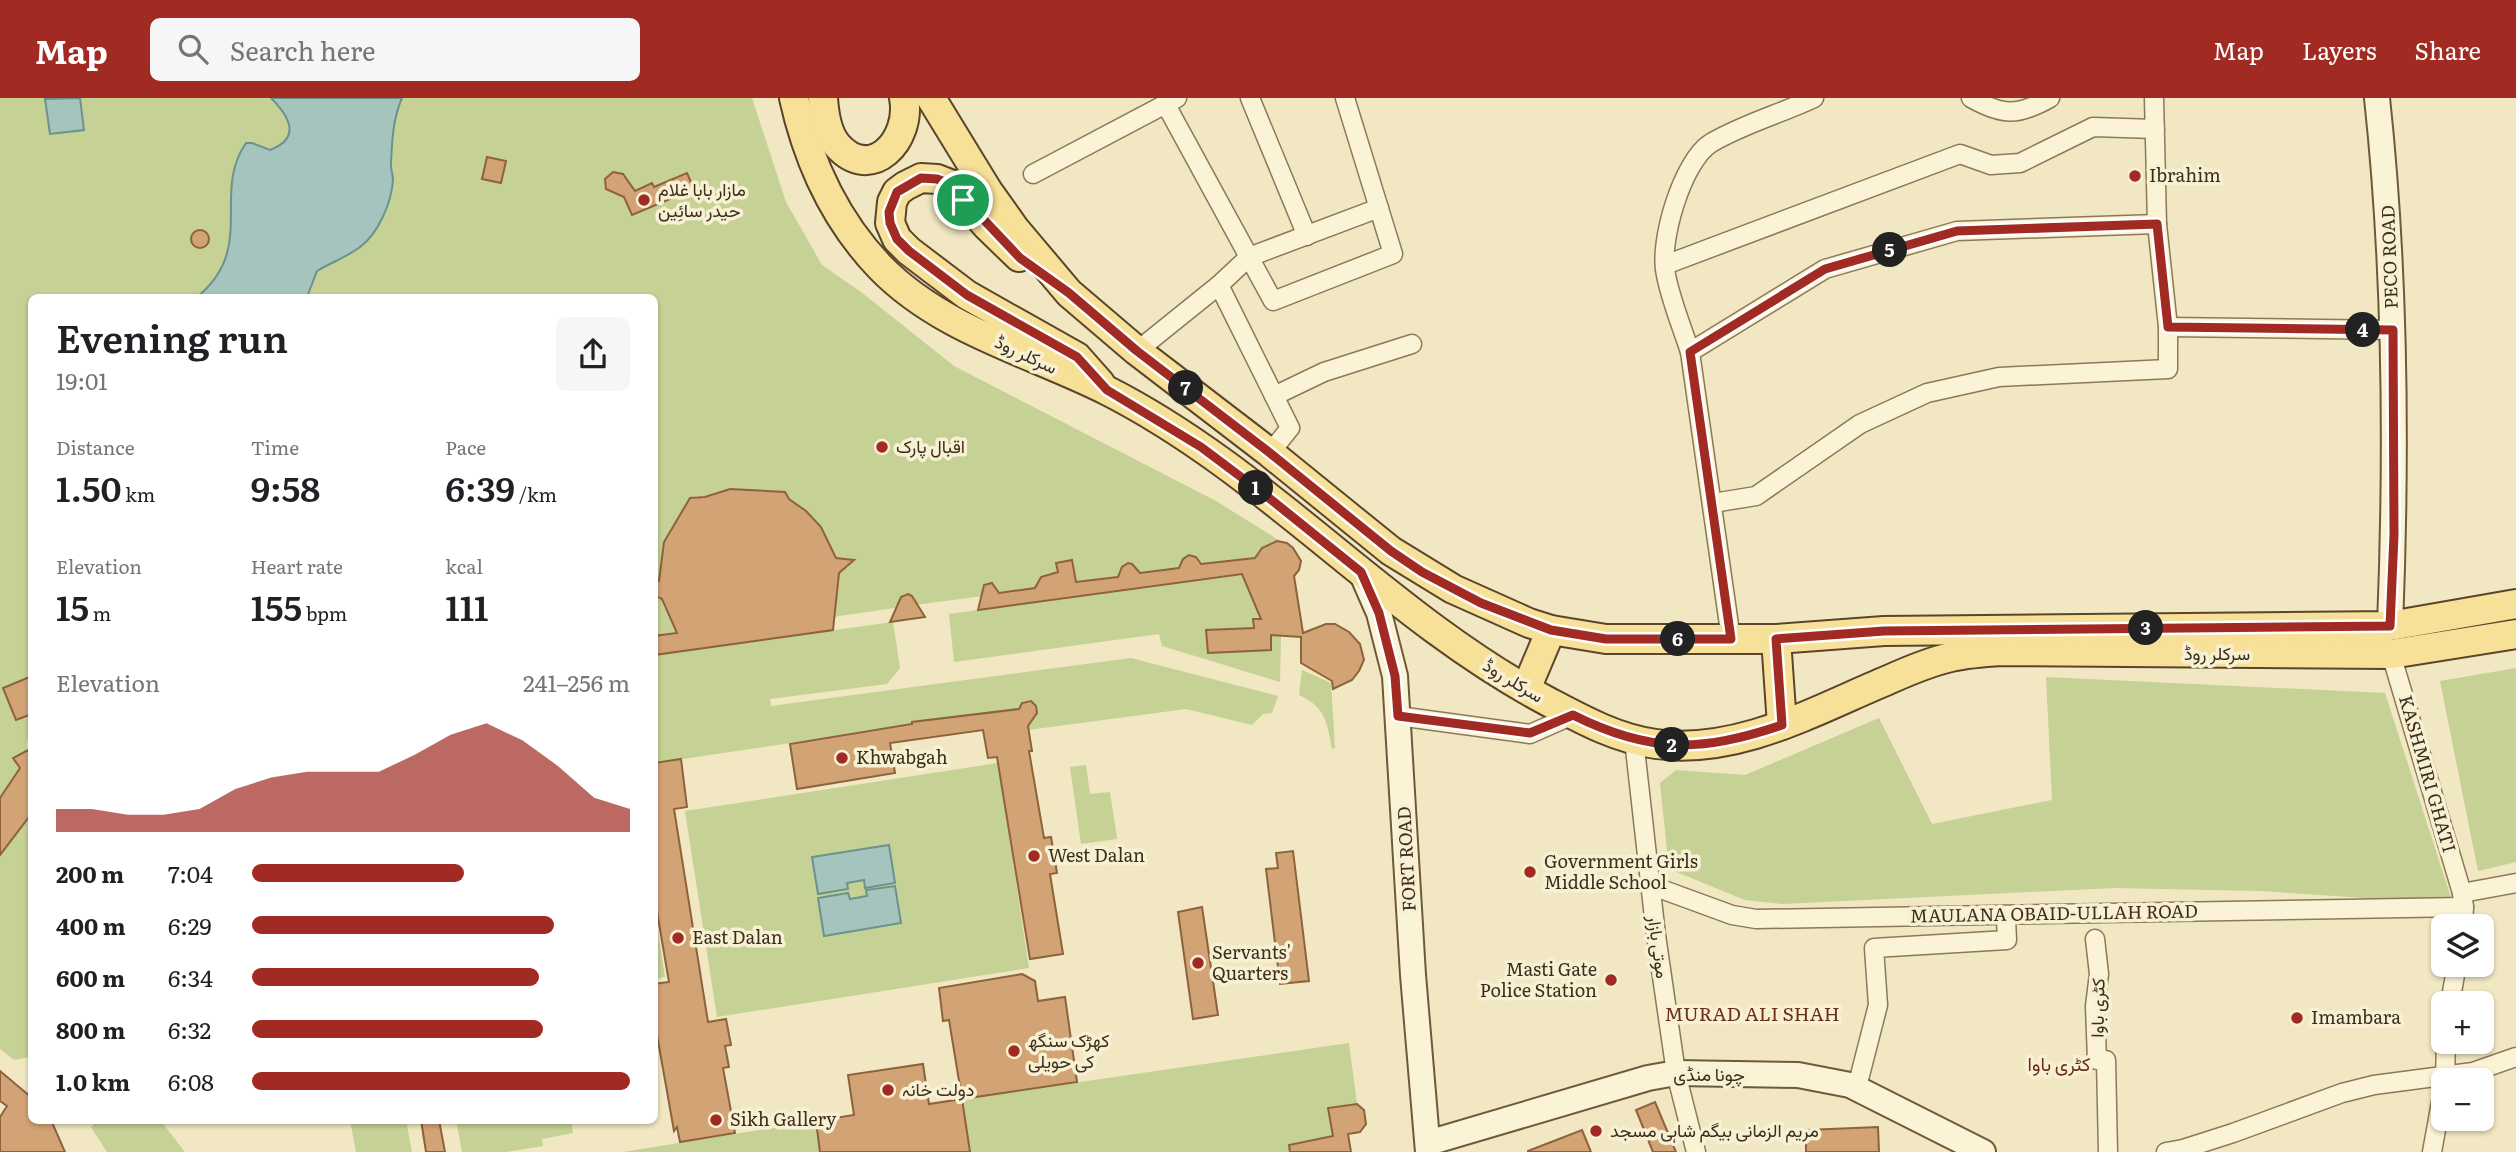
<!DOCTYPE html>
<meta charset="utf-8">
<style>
:root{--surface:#fff;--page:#f6f6f6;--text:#202124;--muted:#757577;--accent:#a12b23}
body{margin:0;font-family:Literata,Vazirmatn,serif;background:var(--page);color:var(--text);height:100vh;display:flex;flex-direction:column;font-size:26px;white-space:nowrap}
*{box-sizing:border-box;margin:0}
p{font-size:23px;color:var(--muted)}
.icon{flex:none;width:38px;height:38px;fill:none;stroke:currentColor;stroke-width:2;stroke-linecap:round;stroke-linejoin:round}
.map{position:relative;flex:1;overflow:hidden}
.details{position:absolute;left:28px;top:196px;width:630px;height:830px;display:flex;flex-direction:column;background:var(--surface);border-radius:10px;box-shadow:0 2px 5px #0004}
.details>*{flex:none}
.controls{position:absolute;left:2431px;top:816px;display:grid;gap:14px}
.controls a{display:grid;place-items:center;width:63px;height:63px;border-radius:10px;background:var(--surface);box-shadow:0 2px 5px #0004;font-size:35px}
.pin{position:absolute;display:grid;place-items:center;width:60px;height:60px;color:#fff;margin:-30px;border:4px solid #fff;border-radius:50%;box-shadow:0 2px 7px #0007}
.km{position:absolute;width:35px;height:35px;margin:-18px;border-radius:50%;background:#222;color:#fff;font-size:19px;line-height:35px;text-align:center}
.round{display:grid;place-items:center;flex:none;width:74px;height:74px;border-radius:10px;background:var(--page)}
.head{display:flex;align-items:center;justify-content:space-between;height:119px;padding:0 28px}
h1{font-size:38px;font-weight:600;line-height:52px}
.stats{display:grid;grid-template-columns:repeat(3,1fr);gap:10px;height:119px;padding:7px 28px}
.stats div{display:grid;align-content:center}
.stats b{font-size:35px;font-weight:600}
.stats small{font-size:19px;font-weight:400}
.stats p{font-size:19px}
.chart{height:196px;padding:14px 28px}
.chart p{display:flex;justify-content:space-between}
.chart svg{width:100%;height:126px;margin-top:7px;fill:var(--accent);opacity:.7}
ul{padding:0 28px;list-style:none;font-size:23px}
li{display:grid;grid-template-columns:112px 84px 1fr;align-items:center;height:52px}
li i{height:18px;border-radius:9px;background:var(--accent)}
header{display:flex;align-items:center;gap:42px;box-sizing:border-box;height:98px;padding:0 35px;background:var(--accent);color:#fff}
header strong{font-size:33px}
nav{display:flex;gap:38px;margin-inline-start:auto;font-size:24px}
.search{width:490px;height:63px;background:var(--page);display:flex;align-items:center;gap:18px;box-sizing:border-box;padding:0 24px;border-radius:10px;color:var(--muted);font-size:26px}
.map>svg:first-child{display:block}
</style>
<header>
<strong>Map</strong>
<div class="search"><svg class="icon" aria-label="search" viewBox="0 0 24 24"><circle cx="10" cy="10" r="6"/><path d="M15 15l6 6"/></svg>Search here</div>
<nav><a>Map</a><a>Layers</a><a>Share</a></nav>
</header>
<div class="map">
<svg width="2516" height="1054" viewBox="0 0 2516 1054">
<rect width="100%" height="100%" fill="#f1e7c2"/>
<g fill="#c5d195">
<path d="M0 0H752L786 104 822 167 861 194 954 268 1216 403 1282 444 1266 447 1255 460 1198 467 1196 459 1189 457 1183 461 1184 470 1136 476V470L1128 465 1122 469V478L1055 487 1051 478 1041 479V489L997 495 995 488 987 485 982 490 983 498 915 507 913 499 906 496 901 499V509L833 519C842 482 839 449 813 420 804 409 792 405 785 394L730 391 703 400 697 398 690 400 664 444 659 483 655 484 654 200H32L31 637 27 644 26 656 18 657 16 664 21 669 0 700Z"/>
<path d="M1256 474 1281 538 1280 584 1162 548 1159 536 954 564 949 516Z"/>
<path d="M654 497 661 498 664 509 678 535 655 538Z"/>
<path d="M893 524 900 570 887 586 770 601 771 608 1131 560 1278 598 1272 615 1263 616 1252 627 1186 611 1028 632 1027 622 1037 615 1036 608 1031 603 1022 605 1019 611 913 624 912 627 655 665 654 557Z"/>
<path d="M2516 570V764L2478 773 2440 583Z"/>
<path d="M1302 572 1331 585 1335 650 1332 651C1327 625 1326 609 1299 597Z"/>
<path d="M2046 579 2385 595 2453 806 2261 793 2114 790 1783 806 1745 802 1669 771 1660 685 1676 672 1745 677 1879 620 1932 726 2052 702Z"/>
<path d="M998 665 1029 870 717 919 685 713Z"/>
<path d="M1086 667 1090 696 1110 694 1117 741 1081 746 1070 669Z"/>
<path d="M31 685V959L14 962 0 951V716Z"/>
<path d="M654 809 665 879 655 881H654Z"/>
<path d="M1349 945 1357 1006 1329 1010 1333 1038 1309 1054H968L970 1053 962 1001Z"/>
<path d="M99 1022H160L185 1054H107L91 1029Z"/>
<path d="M350 1022H406L412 1054H356Z"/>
<path d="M456 1022H571L573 1035 542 1041 543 1048 506 1054H462Z"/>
<path d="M816 1023 820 1054H623Z"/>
</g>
<g fill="#a5c4bd" stroke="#6b938c" stroke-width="2">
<path d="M80 0 84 32 50 36 45 1Z"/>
<path d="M271 0H402C393 20 392 43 391 65 390 70 393 76 393 81 392 104 378 136 360 149 347 159 330 165 317 173L307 199H197C257 150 211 95 246 45H252L270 52C302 40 289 18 271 0Z"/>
<path d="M889 747 895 785 865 790 864 782 847 785 848 791 818 796 812 759Z"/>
<path d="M895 788 901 825 824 838 818 800 848 795 850 801 867 798 866 792Z"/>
</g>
<g fill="#d2a375" stroke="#8e623c" stroke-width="2">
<path d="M487 59 506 63 501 85 482 81Z"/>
<path d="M613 74 623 76 635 93 652 85 654 89 687 75 694 91 632 117 624 99 606 91 605 81Z"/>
<circle cx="200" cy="141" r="9"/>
<path d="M730 391 785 394 789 401 806 413 821 429 836 460 854 462 839 475 833 532 654 557V538L677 535 662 501 654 497V484L659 483 664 444 690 400 705 399Z"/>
<path d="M1277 443 1287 445 1293 450 1301 463 1299 472 1294 478 1303 535 1326 526H1335L1349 534 1360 546 1364 562 1359 573 1352 582 1333 591 1332 583 1301 565V539L1271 537V552L1208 555 1206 532 1254 530 1253 521H1261L1242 476 978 512 984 487 992 485 999 495 1035 490 1041 479 1058 474 1056 465 1072 462 1076 484 1118 479 1122 469 1128 465 1132 466 1140 475 1179 470 1183 461 1189 457 1196 459 1201 466 1255 460 1262 450Z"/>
<path d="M908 496 912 498 925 519 890 524 901 499Z"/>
<path d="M32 578V616L16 622 3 590Z"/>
<path d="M1031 603 1036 608 1037 615 1028 628 1032 653H1029L1044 740 1051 739 1057 775 1050 776 1063 856 1030 861 997 659 988 660 983 632 890 645 895 675 797 691 790 646 912 626V624L1019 611 1022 605Z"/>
<path d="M32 650V715L0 757V700L20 670 13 660Z"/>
<path d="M681 661 687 709 674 711 708 924 726 921 731 947 725 948 729 969 723 970 735 1035 680 1044 677 1029 674 1033 654 920V886L669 884 654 796V665Z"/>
<path d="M1293 753 1309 883 1280 886 1266 771 1278 770 1276 755Z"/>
<path d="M1202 809 1218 917 1193 921 1178 814Z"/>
<path d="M1022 876 1035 883 1038 903 1065 899 1077 984 962 1001 949 922 943 923 939 890Z"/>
<path d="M923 966 929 1006 962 1001 970 1054H820L816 1023 854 1017 848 977Z"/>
<path d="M0 973 32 1000V1022H51L65 1054H0V1019L7 1008 0 1003Z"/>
<path d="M1655 1004 1676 1054H1653L1636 1012Z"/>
<path d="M1357 1006 1364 1012 1366 1026 1360 1034 1348 1036 1351 1054H1290L1289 1047 1333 1038 1328 1010Z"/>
<path d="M421 1022H439L445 1054H426Z"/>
<path d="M1878 1029 1879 1054H1806V1032Z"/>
<path d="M1582 1032 1591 1054H1528V1053Z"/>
</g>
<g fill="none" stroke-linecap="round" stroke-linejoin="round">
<defs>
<g id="street">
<path d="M1250 0 1307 138"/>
<path d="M1971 0C2003 18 2018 18 2050 0"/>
<path d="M1165 5 1273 203 1393 156 1345 0"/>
<path d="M1033 76 1177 0"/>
<path d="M1665 167 1960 56 1991 67 2020 65 2093 29 2155 31"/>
<path d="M1219 187 1290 330 1270 355"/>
<path d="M2168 229 2393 232"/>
<path d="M1137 253 1219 187 1249 159 1379 110"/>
<path d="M1690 254C1682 229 1671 203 1666 177 1658 146 1682 63 1711 45 1743 26 1780 16 1814 0"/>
<path d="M1274 298 1324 274 1412 246"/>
<path d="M1713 405 1756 398 1860 326 1927 295 1999 279 2168 271V229L2157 126 2154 0"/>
<path d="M1731 541 1690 254 1825 171 1957 133 2157 126"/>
<path d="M2391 556 2462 795 2464 809 2463 828"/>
<path d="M1398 618 1530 636 1573 617"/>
<path d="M1634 642 1656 837 1676 975 1696 1054"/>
<path d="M1650 787 1732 817 1756 821 2464 809"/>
<path d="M2462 795 2516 785"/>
<path d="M2095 841 2099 876 2095 908 2097 962H2106L2108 1054"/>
<path d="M2450 905 2457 866"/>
<path d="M2445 982 2446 943"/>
<path d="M1857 989 1878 907 1874 850 2007 842 2006 821"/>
<path d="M2166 1054 2183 1051 2233 1035 2342 995 2374 987 2473 974 2516 959"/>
<path d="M2432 1054 2443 993"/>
</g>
<g id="secondary">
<path d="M2377 0C2396 175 2397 352 2390 528"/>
<path d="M1361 474 1379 515 1395 578 1413 877 1428 1054"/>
<path d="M1428 1045 1648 980 1676 975 1798 977 1850 987 1983 1054"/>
</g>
<g id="primary">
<path d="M794 0C808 63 835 122 880 169 941 232 1030 254 1106 292 1268 374 1387 518 1547 603 1581 621 1617 641 1656 646 1738 657 1816 612 1888 582 1908 573 1929 564 1951 559 1968 555 1985 554 2002 553L2391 556 2516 536"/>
<path d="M823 0C824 15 826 34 837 47 871 86 912 42 904 0"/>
<path d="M931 0 988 93 1015 131 1069 195 1137 253 1270 355 1391 453 1453 491 1529 525 1551 532 1606 541H1776L1884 533 2390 528 2516 506"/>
<path d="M1019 159 987 128 950 86 937 81 921 80 905 88 897 94 892 104 890 125 897 141 909 153 967 197 1077 259 1100 285"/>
<path d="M1776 541 1782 627"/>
<path d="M1526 591 1551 532"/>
</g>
</defs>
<use href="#street" stroke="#8d7858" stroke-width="21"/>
<use href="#secondary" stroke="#6f593b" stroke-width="28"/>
<use href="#primary" stroke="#5a452c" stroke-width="32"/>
<use href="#street" stroke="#fbf3d6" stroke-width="18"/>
<use href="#secondary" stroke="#fbf3d6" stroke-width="24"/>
<use href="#primary" stroke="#f7e097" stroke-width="28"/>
</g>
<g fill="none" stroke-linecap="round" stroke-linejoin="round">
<defs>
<path id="route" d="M921 80 937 81 950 86 1020 160 1069 195 1137 253 1270 355 1391 453 1422 474 1481 505 1551 532 1606 541H1731L1690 254 1825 171 1957 133 2157 126 2168 229 2393 232 2394 437 2390 528 1884 533 1776 541 1782 627C1701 654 1651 656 1573 617L1530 635 1398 618 1395 578 1379 515 1361 474 1269 400 1201 349 1107 292 1077 259 967 197 909 153 897 141 890 125 889 114 897 94Z"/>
</defs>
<use href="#route" stroke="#fff" stroke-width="14"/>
<use href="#route" stroke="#a12b23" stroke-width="9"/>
</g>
<g fill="#a12b23" stroke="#f8f0d3" stroke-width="2.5">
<circle cx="2135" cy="78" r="7"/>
<circle cx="644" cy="102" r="7"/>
<circle cx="882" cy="349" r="7"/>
<circle cx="842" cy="660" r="7"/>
<circle cx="1034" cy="758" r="7"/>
<circle cx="1530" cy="774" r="7"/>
<circle cx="678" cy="840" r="7"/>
<circle cx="1198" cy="865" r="7"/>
<circle cx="1611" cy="882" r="7"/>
<circle cx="2297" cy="920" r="7"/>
<circle cx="1014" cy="953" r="7"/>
<circle cx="888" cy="992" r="7"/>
<circle cx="716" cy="1022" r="7"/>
<circle cx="1596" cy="1033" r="7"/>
</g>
<g text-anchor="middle" stroke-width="7" stroke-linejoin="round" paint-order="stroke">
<g font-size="18" fill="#3c2e1d" stroke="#f8f0d3" text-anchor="start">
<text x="2149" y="84">Ibrahim</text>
<text x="658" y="98">مازار بابا غلام<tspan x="658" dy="21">حیدر سائِین</tspan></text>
<text x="896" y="355">اقبال پارک</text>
<text x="856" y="666">Khwabgah</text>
<text x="1048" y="764">West Dalan</text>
<text x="1544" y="770">Government Girls<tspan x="1544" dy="21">Middle School</tspan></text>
<text x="692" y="846">East Dalan</text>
<text x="1212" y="861">Servants'<tspan x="1212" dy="21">Quarters</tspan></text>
<text x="1597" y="878" text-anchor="end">Masti Gate<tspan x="1597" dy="21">Police Station</tspan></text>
<text x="2311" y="926">Imambara</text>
<text x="1028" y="949">کھڑک سنگھ<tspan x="1028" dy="21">کی حویلی</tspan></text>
<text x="902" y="998">دولت خانہ</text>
<text x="730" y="1028">Sikh Gallery</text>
<text x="1610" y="1039">مریم الزمانی بیگم شاہی مسجد</text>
</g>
<g font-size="18" fill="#3c2e1d" stroke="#f8f0d3">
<text transform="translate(2390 159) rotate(-92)" y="6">PECO ROAD</text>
<text transform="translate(1026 257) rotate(25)" y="6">سرکلر روڈ</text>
<text x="2217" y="562">سرکلر روڈ</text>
<text transform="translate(1513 583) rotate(31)" y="6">سرکلر روڈ</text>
<text transform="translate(2427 676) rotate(74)" y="6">KASHMIRI GHATI</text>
<text transform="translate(1407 761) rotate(-93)" y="6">FORT ROAD</text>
<text transform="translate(2054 816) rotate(-1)" y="6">MAULANA OBAID-ULLAH ROAD</text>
<text transform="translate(1658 849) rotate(82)" y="6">موتی بازار</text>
<text transform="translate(2098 910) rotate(-89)" y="6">کٹری باوا</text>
<text x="1709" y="983">چونا منڈی</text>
</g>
<g font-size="19" fill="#6c3019" stroke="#f8f0d3">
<text x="1752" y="923">MURAD ALI SHAH</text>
<text x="2059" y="973">کٹری باوا</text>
</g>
</g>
</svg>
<div class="controls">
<a><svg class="icon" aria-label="layers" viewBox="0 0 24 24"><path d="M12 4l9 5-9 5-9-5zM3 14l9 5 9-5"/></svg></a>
<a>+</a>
<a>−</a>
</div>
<div class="pin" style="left:963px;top:102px;background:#1e9e55"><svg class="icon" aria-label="arrive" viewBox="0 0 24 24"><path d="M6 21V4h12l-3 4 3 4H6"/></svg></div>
<b class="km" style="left:1256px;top:390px">1</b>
<b class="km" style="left:1672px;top:647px">2</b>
<b class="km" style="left:2146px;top:530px">3</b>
<b class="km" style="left:2363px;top:232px">4</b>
<b class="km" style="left:1890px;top:152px">5</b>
<b class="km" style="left:1678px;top:541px">6</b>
<b class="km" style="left:1186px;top:290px">7</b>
<section class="details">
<div class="head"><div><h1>Evening run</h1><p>19:01</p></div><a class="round"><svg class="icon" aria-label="share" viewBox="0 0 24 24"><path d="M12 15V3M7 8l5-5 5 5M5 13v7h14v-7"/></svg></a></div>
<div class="stats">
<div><p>Distance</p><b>1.50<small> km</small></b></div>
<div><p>Time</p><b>9:58</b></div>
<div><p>Pace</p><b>6:39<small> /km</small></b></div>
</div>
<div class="stats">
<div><p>Elevation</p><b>15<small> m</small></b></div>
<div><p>Heart rate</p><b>155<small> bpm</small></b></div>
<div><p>kcal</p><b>111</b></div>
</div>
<div class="chart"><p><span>Elevation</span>241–256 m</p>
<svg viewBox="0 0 160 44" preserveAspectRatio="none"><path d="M0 44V36L10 36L20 38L30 38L40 36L50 29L60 25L70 23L80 23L90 23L100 17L110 10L120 6L130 12L140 21L150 32L160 36V44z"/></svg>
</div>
<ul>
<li><b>200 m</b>7:04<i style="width:56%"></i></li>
<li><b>400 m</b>6:29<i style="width:80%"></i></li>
<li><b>600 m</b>6:34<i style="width:76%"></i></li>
<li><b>800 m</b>6:32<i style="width:77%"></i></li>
<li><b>1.0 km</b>6:08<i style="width:100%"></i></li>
</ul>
</section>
</div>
